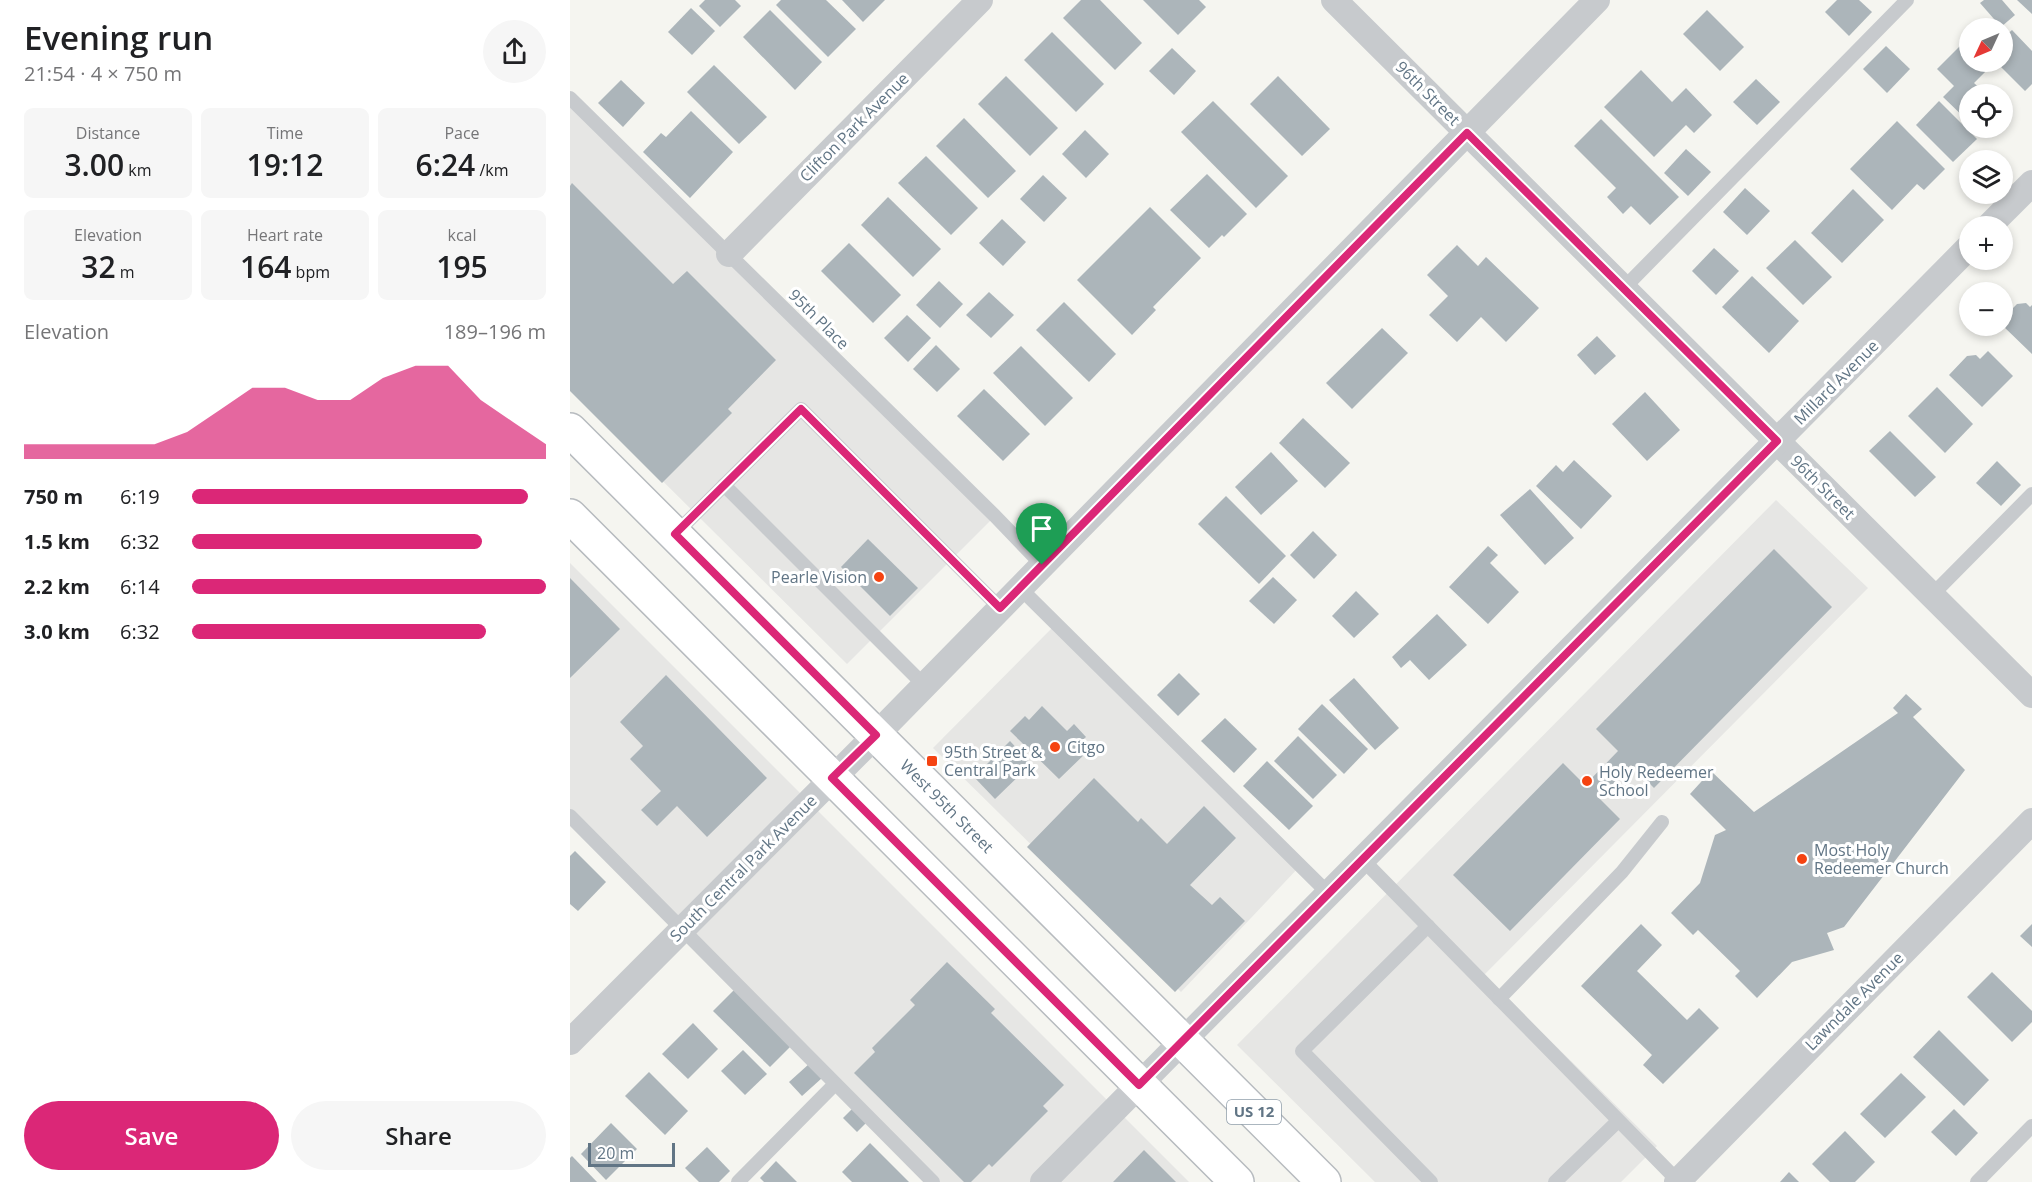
<!DOCTYPE html>
<meta charset="utf-8">
<style>
:root{--surface:#fff;--page:#f6f6f6;--text:#202124;--muted:#757577;--accent:#db2777}
body{margin:0;font-family:"Open Sans",sans-serif;background:var(--page);color:var(--text);height:100vh;display:flex;flex-direction:column;font-size:22px;white-space:nowrap}
*{box-sizing:border-box;margin:0}
p{font-size:20px;color:var(--muted)}
.icon{flex:none;width:33px;height:33px;fill:none;stroke:currentColor;stroke-width:2;stroke-linecap:round;stroke-linejoin:round}
.map{position:relative;flex:1;overflow:hidden}
.details{display:flex;flex-direction:column;background:var(--surface);width:570px}
.details>*{flex:none}
.needle{width:39px;rotate:226deg}
.tools{position:absolute;left:1389px;top:18px;display:grid;gap:12px}
.tools a{display:grid;place-items:center;width:54px;height:54px;border-radius:50%;background:var(--surface);box-shadow:0 3px 9px #0003;font-size:30px}
.scale{position:absolute;left:18px;bottom:15px;width:87px;box-sizing:border-box;padding-left:6px;border:3px solid #617585;border-top:0;font-size:16px;line-height:21px;white-space:nowrap;color:#617585;-webkit-text-stroke:4px #fff;paint-order:stroke}
.pin{position:absolute;display:grid;place-items:center;width:51px;height:51px;color:#fff;margin:-62px -26px;border-radius:50% 50% 50% 0;rotate:-45deg;box-shadow:0 0 6px #0007}
.pin .icon{rotate:45deg}
.round{display:grid;place-items:center;flex:none;width:63px;height:63px;border-radius:32px;background:var(--page)}
.overview{display:flex;align-items:center;justify-content:space-between;height:102px;padding:0 24px}
h1{font-size:33px;font-weight:600;line-height:45px}
.metrics{display:grid;grid-template-columns:repeat(3,1fr);gap:9px;height:102px;padding:6px 24px}
.metrics div{display:grid;align-content:center;border-radius:9px;background:var(--page);text-align:center}
.metrics b{font-size:30px;font-weight:600}
.metrics small{font-size:16px;font-weight:400}
.metrics p{font-size:16px}
.chart{height:168px;padding:12px 24px}
.chart p{display:flex;justify-content:space-between}
.chart svg{width:100%;height:108px;margin-top:6px;fill:var(--accent);opacity:.7}
.cta{display:flex;gap:12px;margin-top:auto;padding:12px 24px}
.cta a{flex:1;height:69px;border-radius:36px;background:var(--accent);color:#fff;font-size:24px;font-weight:600;line-height:69px;text-align:center}
.cta a+a{background:var(--page);color:var(--text)}
ul{padding:0 24px;list-style:none;font-size:20px}
li{display:grid;grid-template-columns:96px 72px 1fr;align-items:center;height:45px}
li i{height:15px;border-radius:8px;background:var(--accent)}
main{display:flex;flex:1;min-height:0}
.map>svg:first-child{display:block}
</style>
<main>
<section class="details">
<div class="overview"><div><h1>Evening run</h1><p>21:54 · 4 × 750 m</p></div><a class="round"><svg class="icon" aria-label="share" viewBox="0 0 24 24"><path d="M12 15V3M7 8l5-5 5 5M5 13v7h14v-7"/></svg></a></div>
<div class="metrics">
<div><p>Distance</p><b>3.00<small> km</small></b></div>
<div><p>Time</p><b>19:12</b></div>
<div><p>Pace</p><b>6:24<small> /km</small></b></div>
</div>
<div class="metrics">
<div><p>Elevation</p><b>32<small> m</small></b></div>
<div><p>Heart rate</p><b>164<small> bpm</small></b></div>
<div><p>kcal</p><b>195</b></div>
</div>
<div class="chart"><p><span>Elevation</span>189–196 m</p>
<svg viewBox="0 0 160 44" preserveAspectRatio="none"><path d="M0 44V38L10 38L20 38L30 38L40 38L50 33L60 24L70 15L80 15L90 20L100 20L110 11L120 6L130 6L140 20L150 29L160 38V44z"/></svg>
</div>
<ul>
<li><b>750 m</b>6:19<i style="width:95%"></i></li>
<li><b>1.5 km</b>6:32<i style="width:82%"></i></li>
<li><b>2.2 km</b>6:14<i style="width:100%"></i></li>
<li><b>3.0 km</b>6:32<i style="width:83%"></i></li>
</ul>
<div class="cta"><a>Save</a><a>Share</a></div>
</section>
<div class="map">
<svg width="1462" height="1182" viewBox="0 0 1462 1182">
<rect width="100%" height="100%" fill="#f5f5f0"/>
<g fill="#e6e6e4">
<path d="M0 98 425 516 277 664 0 389Z"/>
<path d="M1206 500 1298 588 914 975 1087 1146 1051 1182H805L667 1045Z"/>
<path d="M0 563 619 1182H363L0 816Z"/>
<path d="M486 624 730 866 611 992 363 748Z"/>
</g>
<g fill="#acb5ba">
<path d="M135 0H165L171 6 150 27 129 6Z"/>
<path d="M211 0H256L286 29 258 57 206 5Z"/>
<path d="M272 0H315L293 22Z"/>
<path d="M511 0H530L572 43 545 70 493 18Z"/>
<path d="M573 0H629L636 7 608 35Z"/>
<path d="M1267 0H1289L1302 12 1279 36 1255 12Z"/>
<path d="M1414 0H1432L1445 15 1431 27 1410 3Z"/>
<path d="M1447 0H1462V14Z"/>
<path d="M121 8 145 31 122 55 98 32Z"/>
<path d="M200 10 252 62 225 90 173 37Z"/>
<path d="M1137 10 1174 47 1150 71 1113 34Z"/>
<path d="M1442 30 1462 51V84L1455 91 1426 62H1432V39Z"/>
<path d="M482 32 534 84 506 112 454 60Z"/>
<path d="M1393 43 1400 49V62H1412L1419 68 1404 83 1416 94H1400V123L1373 97 1384 86 1367 69Z"/>
<path d="M1316 46 1340 69 1317 93 1293 69Z"/>
<path d="M602 48 626 71 604 95 579 71Z"/>
<path d="M144 65 197 117 169 144 117 92Z"/>
<path d="M1071 70 1102 102 1116 88 1142 115 1124 133 1116 125 1084 157 1034 107Z"/>
<path d="M436 76 488 128 460 156 408 104Z"/>
<path d="M708 76 760 129 732 156 680 104Z"/>
<path d="M1186 79 1210 102 1187 125 1163 102Z"/>
<path d="M51 80 75 103 53 127 28 103Z"/>
<path d="M643 101 718 176 686 208 611 132Z"/>
<path d="M1369 101 1407 139 1383 162 1346 125Z"/>
<path d="M121 111 163 152 120 198 73 152 91 133 96 137Z"/>
<path d="M394 118 446 171 418 198 366 146Z"/>
<path d="M1031 119 1109 197 1080 225 1061 206 1053 214 1037 197 1046 188 1004 146Z"/>
<path d="M1327 121 1375 169 1354 190 1347 184 1322 210 1280 169Z"/>
<path d="M515 130 539 154 516 178 492 154Z"/>
<path d="M1116 149 1141 172 1118 196 1094 173Z"/>
<path d="M356 156 408 208 381 235 328 183Z"/>
<path d="M637 174 677 214 654 237 652 235 639 248 600 210Z"/>
<path d="M473 175 497 198 474 222 450 199Z"/>
<path d="M2 183 103 284 117 271 206 360 158 409 162 413 92 483 0 391V186Z"/>
<path d="M1175 188 1200 211 1177 235 1153 212Z"/>
<path d="M1283 189 1314 220 1272 263 1241 233Z"/>
<path d="M318 197 371 249 343 277 291 225Z"/>
<path d="M580 207 631 258 583 307 586 310 562 335 507 280Z"/>
<path d="M432 219 456 242 433 266 409 243Z"/>
<path d="M1225 240 1262 277 1233 305 1196 268Z"/>
<path d="M279 243 331 295 303 323 251 271Z"/>
<path d="M887 245 908 266 916 257 969 308 936 342 911 317 887 342 859 315 878 296 857 275Z"/>
<path d="M1144 248 1169 271 1146 295 1122 271Z"/>
<path d="M1182 276 1229 321 1199 353 1152 307Z"/>
<path d="M369 281 393 304 370 328 346 305Z"/>
<path d="M419 292 444 315 421 338 396 315Z"/>
<path d="M494 302 546 354 519 382 466 330Z"/>
<path d="M1456 303 1460 307 1462 305V354L1432 325V319L1447 304Z"/>
<path d="M337 315 361 338 338 362 314 338Z"/>
<path d="M812 328 838 353 782 409 756 383Z"/>
<path d="M1027 336 1046 356 1025 375 1007 355Z"/>
<path d="M366 345 390 369 367 392 343 369Z"/>
<path d="M451 346 503 398 475 426 423 373Z"/>
<path d="M1418 351 1443 376 1412 407 1379 375 1397 356 1406 355 1410 359Z"/>
<path d="M1367 387 1403 424 1375 453 1338 416Z"/>
<path d="M414 389 460 434 433 461 387 416Z"/>
<path d="M1075 392 1110 430 1077 461 1042 424Z"/>
<path d="M733 418 780 463 755 488 709 443Z"/>
<path d="M1320 431 1366 477 1345 497 1299 451Z"/>
<path d="M701 452 728 481 691 515 665 487Z"/>
<path d="M1004 460 1042 496 1011 529 966 486 986 465 993 472Z"/>
<path d="M1427 461 1451 485 1431 506 1406 483Z"/>
<path d="M960 489 1004 538 975 565 930 515Z"/>
<path d="M656 496 716 556 689 584 628 524Z"/>
<path d="M743 531 767 555 744 579 720 555Z"/>
<path d="M298 539 348 588 320 616 271 567Z"/>
<path d="M918 546 928 555 920 563 949 592 918 624 879 587Z"/>
<path d="M1204 549 1262 607 1084 788 1061 765 1029 798 1050 819 940 931 883 875 993 763 1015 785 1048 751 1026 729Z"/>
<path d="M703 577 727 600 704 624 679 601Z"/>
<path d="M0 578 50 629 0 678Z"/>
<path d="M786 591 809 614 784 638 762 616Z"/>
<path d="M867 614 897 645 859 680 840 660 831 668 822 657Z"/>
<path d="M609 673 630 694 608 716 587 695Z"/>
<path d="M96 675 197 778 137 837 107 806 87 826 71 810 91 791 60 759 73 746 50 722Z"/>
<path d="M784 678 829 728 805 750 759 700Z"/>
<path d="M1336 694 1352 709 1343 717 1395 770 1274 927 1257 933 1264 950 1222 962 1187 998 1165 976 1170 971 1128 930 1123 935 1101 913 1130 883 1145 835 1156 830 1120 794 1141 771 1184 812 1328 713 1323 708Z"/>
<path d="M752 704 798 749 774 774 728 729Z"/>
<path d="M472 706 497 731 504 724 516 737 509 743 518 751 489 779 440 731 455 716 459 720Z"/>
<path d="M655 718 687 749 664 773 631 741Z"/>
<path d="M728 736 767 775 743 799 704 761Z"/>
<path d="M440 741 461 764 425 799 404 777Z"/>
<path d="M697 761 743 806 719 830 673 786Z"/>
<path d="M524 778 568 822 571 818 597 844 634 806 666 838 620 885 642 905 650 897 675 921 605 992 457 847Z"/>
<path d="M5 851 36 882 8 911 0 904V856Z"/>
<path d="M1071 924 1092 945 1067 971 1117 1020 1129 1008 1149 1028 1093 1084 1073 1065 1082 1055 1011 986Z"/>
<path d="M1462 924V947L1450 936Z"/>
<path d="M377 962 425 1009 421 1013 494 1085 473 1106 478 1111 422 1167 419 1164 401 1182H394L284 1073 305 1052 302 1048 345 1005 340 1000Z"/>
<path d="M1422 972 1462 1011V1022L1442 1042 1397 997Z"/>
<path d="M164 990 221 1046 200 1067 143 1011Z"/>
<path d="M123 1023 148 1049 118 1079 92 1054Z"/>
<path d="M1369 1030 1419 1080 1394 1106 1343 1057Z"/>
<path d="M173 1050 197 1074 175 1095 151 1071Z"/>
<path d="M239 1064 252 1078 232 1096 219 1082Z"/>
<path d="M79 1072 118 1111 95 1135 55 1096Z"/>
<path d="M1331 1073 1356 1097 1315 1138 1290 1114Z"/>
<path d="M283 1108 297 1122 287 1132 273 1118Z"/>
<path d="M1384 1109 1408 1133 1386 1156 1361 1132Z"/>
<path d="M41 1123 67 1149 36 1180 11 1154Z"/>
<path d="M1275 1131 1305 1162 1285 1182H1260L1242 1164Z"/>
<path d="M300 1143 339 1182H282L272 1172Z"/>
<path d="M137 1147 160 1171 149 1182H129L115 1168Z"/>
<path d="M574 1150 606 1182H543Z"/>
<path d="M2 1156 27 1182H0V1158Z"/>
<path d="M206 1161 227 1182H194L190 1178Z"/>
<path d="M1219 1172 1229 1182H1210Z"/>
</g>
<g fill="none" stroke-linecap="round" stroke-linejoin="round">
<defs>
<g id="primary">
<path d="M0 430 754 1182"/>
<path d="M0 516 667 1182"/>
</g>
</defs>
<use href="#primary" stroke="#b7bbbf" stroke-width="36"/>
<g stroke="#c7cacd" stroke-width="14">
<path d="M0 98 425 516 472 565"/>
<path d="M1054 288 1337 0"/>
<path d="M154 485 354 685"/>
<path d="M105 534 231 409 430 608"/>
<path d="M450 588 759 894"/>
<path d="M1362 595 1462 494"/>
<path d="M0 816 363 1182"/>
<path d="M792 859 1108 1181"/>
<path d="M858 926 732 1051 861 1182"/>
<path d="M929 999 1052 872 1092 822"/>
<path d="M168 1182 265 1084"/>
<path d="M985 1182 1048 1121"/>
<path d="M1407 1182 1462 1126"/>
</g>
<g stroke="#c7cacd" stroke-width="26">
<path d="M764 0 1462 695"/>
<path d="M1419 226 1462 183"/>
<path d="M159 254 410 0"/>
<path d="M0 1042 306 735 1027 0"/>
<path d="M473 1182 1400 246"/>
<path d="M1107 1182 1462 821"/>
</g>
<use href="#primary" stroke="#fff" stroke-width="33"/>
</g>
<g fill="none" stroke-linecap="round" stroke-linejoin="round">
<defs>
<path id="route" d="M897 133 1207 441 569 1085 262 778 306 735 105 534 231 409 430 608Z"/>
</defs>
<use href="#route" stroke="#fff" stroke-width="12"/>
<use href="#route" stroke="#db2777" stroke-width="8"/>
</g>
<g fill="#f54311" stroke="#fff" stroke-width="2">
<circle cx="309" cy="577" r="6"/>
<circle cx="485" cy="747" r="6"/>
<rect x="356" y="755" width="12" height="12" rx="3"/>
<circle cx="1017" cy="781" r="6"/>
<circle cx="1232" cy="859" r="6"/>
</g>
<g text-anchor="middle" stroke-width="6" stroke-linejoin="round" paint-order="stroke">
<rect fill="#fff" stroke="#909eaa" stroke-width="1.5" x="657" y="1100" width="54" height="24" rx="4.5"/>
<g font-size="15" font-weight="bold" fill="#617585">
<text x="684" y="1117">US 12</text>
</g>
<g font-size="16" fill="#617585" stroke="#fff">
<text transform="translate(858 93) rotate(45)" y="6">96th Street</text>
<text transform="translate(284 127) rotate(-45)" y="6">Clifton Park Avenue</text>
<text transform="translate(249 319) rotate(45)" y="6">95th Place</text>
<text transform="translate(1266 382) rotate(-45)" y="6">Millard Avenue</text>
<text transform="translate(1253 487) rotate(45)" y="6">96th Street</text>
<text transform="translate(377 806) rotate(45)" y="6">West 95th Street</text>
<text transform="translate(173 868) rotate(-45)" y="6">South Central Park Avenue</text>
<text transform="translate(1284 1001) rotate(-45)" y="6">Lawndale Avenue</text>
</g>
<g font-size="16" fill="#617585" stroke="#fff" text-anchor="start">
<text x="297" y="583" text-anchor="end">Pearle Vision</text>
<text x="497" y="753">Citgo</text>
<text x="374" y="758">95th Street &amp;<tspan x="374" dy="18">Central Park</tspan></text>
<text x="1029" y="778">Holy Redeemer<tspan x="1029" dy="18">School</tspan></text>
<text x="1244" y="856">Most Holy<tspan x="1244" dy="18">Redeemer Church</tspan></text>
</g>
</g>
</svg>
<div class="tools">
<a><svg class="needle" viewBox="-14 -14 28 28"><path d="M0-13l5 13h-10z" fill="#e53935"/><path d="M0 13l5-13h-10z" fill="#757577"/></svg></a>
<a><svg class="icon" aria-label="locate" viewBox="0 0 24 24"><circle cx="12" cy="12" r="6"/><path d="M12 2v4M12 18v4M2 12h4M18 12h4"/></svg></a>
<a><svg class="icon" aria-label="layers" viewBox="0 0 24 24"><path d="M12 4l9 5-9 5-9-5zM3 14l9 5 9-5"/></svg></a>
<a>+</a>
<a>−</a>
</div>
<div class="scale">20 m</div>
<div class="pin" style="left:472px;top:565px;background:#1e9e55"><svg class="icon" aria-label="arrive" viewBox="0 0 24 24"><path d="M6 21V4h12l-3 4 3 4H6"/></svg></div>
</div>
</main>
